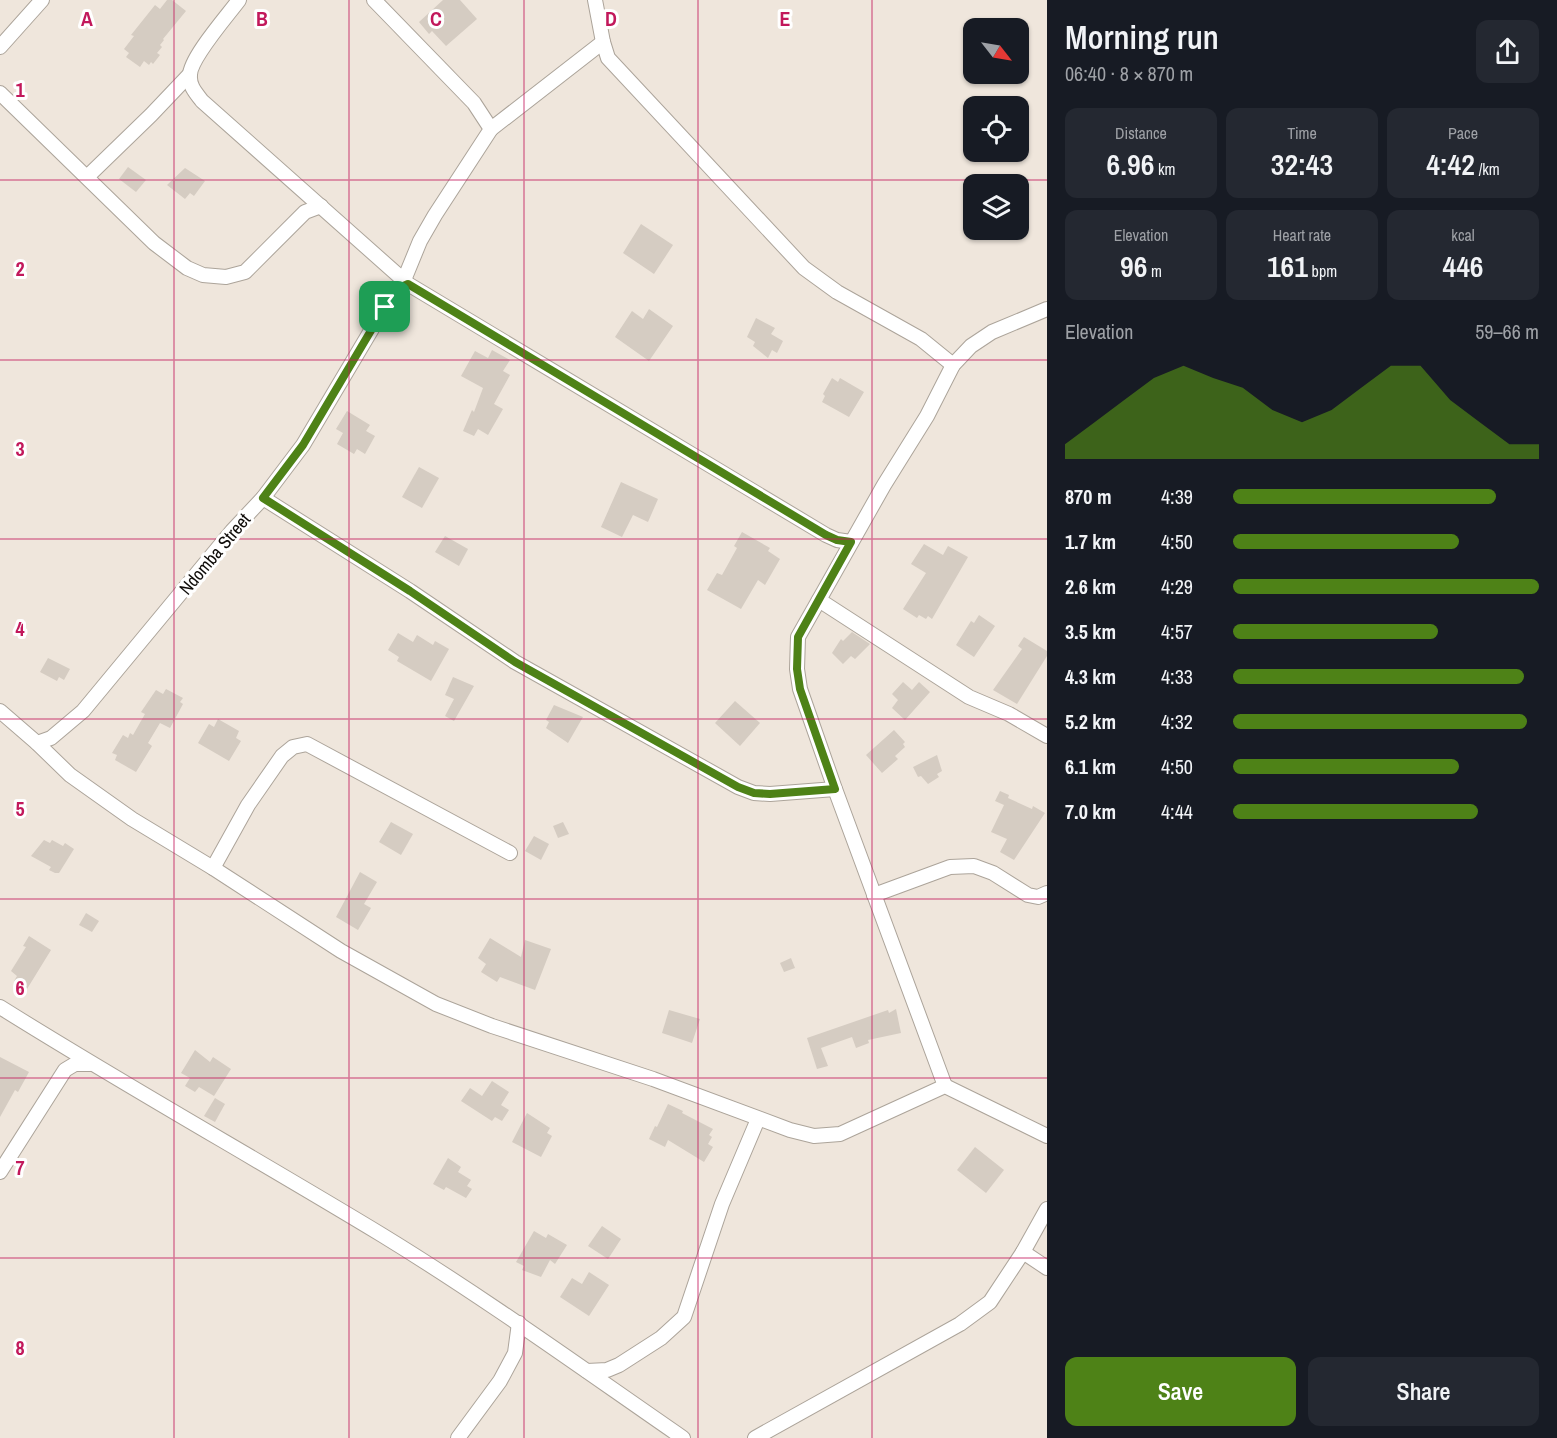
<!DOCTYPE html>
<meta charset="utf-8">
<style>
:root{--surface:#171b24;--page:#242831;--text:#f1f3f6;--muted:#9ea1a6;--accent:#4e8217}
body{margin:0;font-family:"Archivo Narrow",sans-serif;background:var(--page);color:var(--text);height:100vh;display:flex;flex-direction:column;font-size:22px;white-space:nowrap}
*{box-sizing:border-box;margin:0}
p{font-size:20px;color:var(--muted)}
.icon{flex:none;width:33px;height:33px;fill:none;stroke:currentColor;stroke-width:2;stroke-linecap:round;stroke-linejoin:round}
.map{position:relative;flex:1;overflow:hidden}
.panel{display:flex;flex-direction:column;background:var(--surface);width:510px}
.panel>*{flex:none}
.needle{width:39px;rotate:121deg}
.tools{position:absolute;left:963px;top:18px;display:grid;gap:12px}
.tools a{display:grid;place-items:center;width:66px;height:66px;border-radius:12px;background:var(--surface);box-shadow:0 2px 4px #0004;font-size:30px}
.pin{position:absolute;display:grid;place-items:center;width:51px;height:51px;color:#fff;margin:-26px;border-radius:12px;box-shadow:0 3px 9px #0006}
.round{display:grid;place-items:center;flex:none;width:63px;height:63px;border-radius:12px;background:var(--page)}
.overview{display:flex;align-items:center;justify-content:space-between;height:102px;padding:0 18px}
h1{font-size:33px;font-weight:600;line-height:45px}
.metrics{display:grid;grid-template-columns:repeat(3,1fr);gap:9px;height:102px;padding:6px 18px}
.metrics div{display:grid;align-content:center;border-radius:12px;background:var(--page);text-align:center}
.metrics b{font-size:30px;font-weight:600}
.metrics small{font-size:16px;font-weight:400}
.metrics p{font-size:16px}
.chart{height:168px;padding:12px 18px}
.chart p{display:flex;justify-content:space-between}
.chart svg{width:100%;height:108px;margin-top:6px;fill:var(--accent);opacity:.7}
.action{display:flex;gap:12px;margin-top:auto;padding:12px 18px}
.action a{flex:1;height:69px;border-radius:12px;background:var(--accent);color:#fff;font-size:24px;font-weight:600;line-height:69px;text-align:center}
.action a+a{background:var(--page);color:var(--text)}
ul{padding:0 18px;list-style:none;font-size:20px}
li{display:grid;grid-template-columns:96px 72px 1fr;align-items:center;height:45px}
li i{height:15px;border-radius:8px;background:var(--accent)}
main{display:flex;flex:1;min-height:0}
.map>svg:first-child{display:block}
</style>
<main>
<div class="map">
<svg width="1047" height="1438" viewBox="0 0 1047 1438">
<rect width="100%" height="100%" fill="#efe6dc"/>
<g fill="#d5ccc2">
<path d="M167 0H172L186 11 163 39 164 40 160 45 162 47 157 53 160 55 153 64 151 62 149 65 144 61 140 67 126 57 129 53 124 49 134 36 131 35 155 5 160 9Z"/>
<path d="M443 0H460L477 19 446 46 432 31 429 34 419 22Z"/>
<path d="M128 167 146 180 136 192 119 179Z"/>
<path d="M185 168 205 181 194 196 190 193 185 199 167 185Z"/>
<path d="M641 224 673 245 654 274 623 253Z"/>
<path d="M649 309 673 326 649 361 615 337 632 311 643 319Z"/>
<path d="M756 318 775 328 771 334 783 341 777 353 772 350 768 358 753 346 755 342 747 337Z"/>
<path d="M492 350 510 360 503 371 510 375 494 404 503 409 488 435 478 429 474 436 463 431 472 410 474 412 483 388 461 376 475 351 488 358Z"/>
<path d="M832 378 838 382 840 378 864 392 849 417 822 402 825 396 823 394Z"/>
<path d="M347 411 370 425 366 431 375 436 365 454 357 449 354 454 337 444 343 433 336 429Z"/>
<path d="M419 467 439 478 422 508 402 497Z"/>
<path d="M621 482 658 499 648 522 633 515 622 537 601 527Z"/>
<path d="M742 532 770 548 768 551 780 559 765 585 758 580 741 609 707 590 717 573 722 575 737 548 734 546Z"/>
<path d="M445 536 468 549 459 566 435 552Z"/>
<path d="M924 544 943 555 948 546 968 557 932 619 928 616 926 619 919 615 917 618 903 609 926 573 911 564Z"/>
<path d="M979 615 995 626 974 657 956 645 971 621 974 623Z"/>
<path d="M852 632 870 644 855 659 851 656 843 664 832 653 841 639 843 641Z"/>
<path d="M398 633 413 642 417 635 433 645 435 641 449 649 431 681 397 661 399 657 388 650Z"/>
<path d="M1024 637 1047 651V656L1017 704 993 690 1022 649 1018 646Z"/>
<path d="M48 658 70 669 64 680 59 677 57 681 40 672Z"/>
<path d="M453 677 474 686 454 721 445 716 454 699 445 695Z"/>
<path d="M903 682 912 690 919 682 930 692 905 720 892 708 898 700 892 694Z"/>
<path d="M166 689 183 698 180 702 183 704 170 728 160 723 148 743 152 746 136 772 115 760 117 755 112 753 123 735 128 738 130 733 133 735 145 714 141 712 156 690 163 694Z"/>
<path d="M735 701 760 723 740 746 715 723Z"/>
<path d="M554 705 583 717 568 743 546 728 549 722 546 720Z"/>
<path d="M218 719 239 731 236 738 241 741 229 761 198 743 209 724 214 727Z"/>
<path d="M894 730 905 742 903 744 905 747 895 756 898 759 882 773 866 755Z"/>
<path d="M937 755 942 771 937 774 939 777 928 784 921 776 918 777 913 767Z"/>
<path d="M1000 791 1009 795 1008 798 1032 809 1033 806 1045 813 1014 860 1000 852 1007 839 991 832 1004 805 995 801Z"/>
<path d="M391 822 413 834 401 855 379 842Z"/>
<path d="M563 822 569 834 558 838 553 826Z"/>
<path d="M534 836 549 844 541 860 525 851Z"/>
<path d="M44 840 50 843 52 840 63 846 65 843 74 849 59 873H55L49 870 51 867 31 856Z"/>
<path d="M360 872 377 882 364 904 371 908 358 930 336 917Z"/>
<path d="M86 913 99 921 92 932 79 925Z"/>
<path d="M29 936 51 950 27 989 14 981 17 976 11 971 26 947 23 946Z"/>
<path d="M490 938 521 957 525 940 551 949 535 990 500 977 497 982 481 972 486 964 478 958Z"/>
<path d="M791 958 795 968 784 972 780 963Z"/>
<path d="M896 1009 901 1033 868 1040 869 1043 856 1048 852 1037 821 1048 828 1066 817 1069 807 1038 888 1010 889 1013Z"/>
<path d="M669 1010 700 1019 692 1043 662 1033Z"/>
<path d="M195 1050 210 1062 213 1057 231 1069 214 1096 199 1087 195 1092 185 1086 190 1078 181 1073Z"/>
<path d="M0 1057 29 1072 18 1092 15 1090 0 1117Z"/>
<path d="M492 1081 509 1092 501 1105 509 1110 502 1121 495 1117 492 1121 461 1101 470 1088 482 1096Z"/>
<path d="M215 1098 225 1104 215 1122 204 1116Z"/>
<path d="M668 1104 683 1111 682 1113 713 1129 709 1135 712 1137 708 1144 713 1147 704 1162 668 1140 665 1147 649 1139 655 1126 657 1127Z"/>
<path d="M527 1113 550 1128 547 1133 552 1136 541 1157 512 1142Z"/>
<path d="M975 1147 1004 1170 986 1193 957 1170Z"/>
<path d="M448 1158 461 1167 458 1172 471 1180 467 1186 472 1189 466 1198 446 1187 444 1190 433 1184Z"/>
<path d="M602 1226 621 1239 608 1259 588 1246Z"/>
<path d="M534 1231 546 1238 548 1234 567 1245 555 1264 550 1260 541 1277 522 1270 524 1266 516 1262Z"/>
<path d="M589 1272 609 1285 589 1316 560 1297 572 1278 582 1284Z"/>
</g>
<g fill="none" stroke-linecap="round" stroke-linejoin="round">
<defs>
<g id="minor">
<path d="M239 0C228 15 190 58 190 75 189 86 196 93 202 101L408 284 826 535 837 540 851 542"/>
<path d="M374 0 474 103 491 129 435 215 420 241 404 280"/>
<path d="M595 0 603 42 608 58 804 268 837 292 921 339 953 365"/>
<path d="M0 47 42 0"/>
<path d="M0 93 154 243 187 268 203 275 226 277 245 272 305 212 321 206"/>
<path d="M491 129 603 42"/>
<path d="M87 177 151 115 190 74"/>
<path d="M263 498 410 591 515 662 738 787 754 793 770 794 835 789"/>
<path d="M819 600 969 697 1009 714 1047 736"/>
<path d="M0 711 37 743 70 775 132 819 213 868 341 951 436 1004 492 1026 653 1079 790 1130 814 1136 840 1134 945 1086 1047 1136"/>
<path d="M37 743 51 738 83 711 232 531 263 498 303 445 385 307 399 288 408 284"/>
<path d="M213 868 248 805 282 756 293 747 307 744 510 853"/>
<path d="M874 895 950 867 974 866 993 873 1028 895 1038 897 1047 893"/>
<path d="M0 1007C126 1086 255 1158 382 1235 485 1298 583 1369 683 1438"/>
<path d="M945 1086 835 789 800 689 797 669 798 637 884 485 927 416 953 365 971 346 992 332 1047 309"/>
<path d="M0 1172 65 1070 75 1064H90"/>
<path d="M1023 1252 1047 1268"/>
<path d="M587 1371 607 1370 619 1365 661 1338 684 1317 722 1204 758 1119"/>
<path d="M458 1438 500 1381 515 1353 519 1323"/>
<path d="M755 1438 960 1324 990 1302 1023 1252 1047 1209"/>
</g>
</defs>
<use href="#minor" stroke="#aca49a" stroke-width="16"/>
<use href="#minor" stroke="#fff" stroke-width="14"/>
</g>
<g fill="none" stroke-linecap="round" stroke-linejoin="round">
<defs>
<path id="route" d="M408 284 826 535 837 540 851 542 798 637 797 669 800 689 835 789 770 794 754 793 738 787 515 662 410 591 263 498 303 445 385 307 399 288Z"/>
</defs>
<use href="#route" stroke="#fff" stroke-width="12"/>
<use href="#route" stroke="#4e8217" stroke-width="8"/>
</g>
<path fill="none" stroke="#c2185b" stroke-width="1.5" stroke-opacity="0.55" d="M174 0V1438M349 0V1438M524 0V1438M698 0V1438M872 0V1438M0 180H1047M0 360H1047M0 539H1047M0 719H1047M0 899H1047M0 1078H1047M0 1258H1047"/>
<g text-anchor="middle" stroke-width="6" stroke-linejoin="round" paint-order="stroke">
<g font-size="18" fill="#0f0c09" stroke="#fff">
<text transform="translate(215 554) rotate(-50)" y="6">Ndomba Street</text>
</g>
</g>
<g font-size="20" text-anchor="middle" font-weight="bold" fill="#c2185b" stroke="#fff" stroke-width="6" stroke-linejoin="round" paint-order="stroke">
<text x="87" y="26">A</text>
<text x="262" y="26">B</text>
<text x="436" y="26">C</text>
<text x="611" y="26">D</text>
<text x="785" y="26">E</text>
<text x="20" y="97">1</text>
<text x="20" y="276">2</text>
<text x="20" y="456">3</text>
<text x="20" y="636">4</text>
<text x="20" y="816">5</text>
<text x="20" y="995">6</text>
<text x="20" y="1175">7</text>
<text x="20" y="1355">8</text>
</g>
</svg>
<div class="tools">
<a><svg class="needle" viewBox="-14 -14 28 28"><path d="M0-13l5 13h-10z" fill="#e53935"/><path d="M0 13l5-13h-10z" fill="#9ea1a6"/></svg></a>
<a><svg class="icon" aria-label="locate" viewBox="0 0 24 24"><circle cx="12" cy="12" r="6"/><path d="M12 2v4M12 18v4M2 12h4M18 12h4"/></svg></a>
<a><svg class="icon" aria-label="layers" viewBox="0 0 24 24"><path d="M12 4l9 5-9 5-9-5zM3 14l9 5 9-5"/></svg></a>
</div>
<div class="pin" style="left:385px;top:307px;background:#1e9e55"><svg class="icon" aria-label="arrive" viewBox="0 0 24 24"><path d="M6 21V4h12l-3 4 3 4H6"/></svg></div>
</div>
<section class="panel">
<div class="overview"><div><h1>Morning run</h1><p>06:40 · 8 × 870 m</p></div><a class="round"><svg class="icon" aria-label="share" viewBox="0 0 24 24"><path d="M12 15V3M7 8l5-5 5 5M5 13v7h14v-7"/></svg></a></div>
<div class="metrics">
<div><p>Distance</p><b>6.96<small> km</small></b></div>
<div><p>Time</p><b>32:43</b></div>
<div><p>Pace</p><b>4:42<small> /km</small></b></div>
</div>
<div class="metrics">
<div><p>Elevation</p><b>96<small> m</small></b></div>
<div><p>Heart rate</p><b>161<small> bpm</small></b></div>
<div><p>kcal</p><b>446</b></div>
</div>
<div class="chart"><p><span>Elevation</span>59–66 m</p>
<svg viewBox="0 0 160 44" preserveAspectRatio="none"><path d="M0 44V38L10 29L20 20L30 11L40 6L50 11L60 15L70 24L80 29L90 24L100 15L110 6L120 6L130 20L140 29L150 38L160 38V44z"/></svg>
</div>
<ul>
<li><b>870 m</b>4:39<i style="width:86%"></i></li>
<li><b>1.7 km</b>4:50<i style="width:74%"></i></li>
<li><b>2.6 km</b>4:29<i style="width:100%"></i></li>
<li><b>3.5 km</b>4:57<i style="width:67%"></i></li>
<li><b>4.3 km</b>4:33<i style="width:95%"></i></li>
<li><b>5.2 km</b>4:32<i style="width:96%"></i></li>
<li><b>6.1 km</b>4:50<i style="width:74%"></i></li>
<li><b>7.0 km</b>4:44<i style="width:80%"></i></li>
</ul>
<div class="action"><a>Save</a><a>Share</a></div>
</section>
</main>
